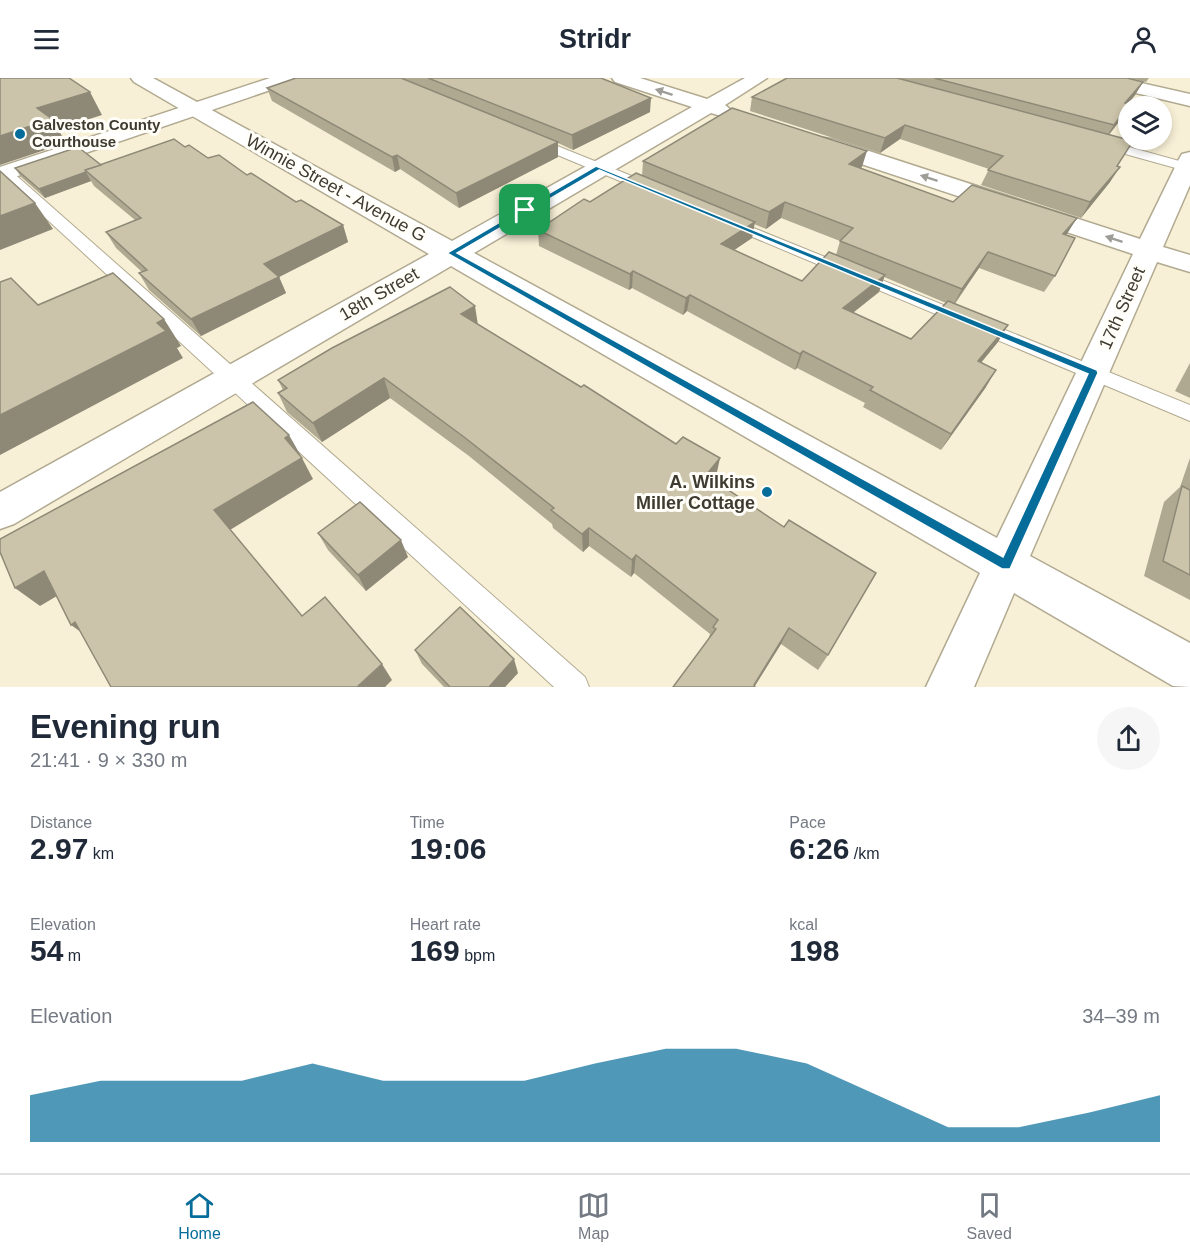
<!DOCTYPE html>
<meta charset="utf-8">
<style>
:root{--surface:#fff;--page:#f6f6f7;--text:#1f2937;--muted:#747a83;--line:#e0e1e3;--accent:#066d9a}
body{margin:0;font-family:Arial,sans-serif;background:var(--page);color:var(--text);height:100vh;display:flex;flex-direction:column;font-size:22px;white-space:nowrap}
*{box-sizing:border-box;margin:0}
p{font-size:20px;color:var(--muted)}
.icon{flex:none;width:33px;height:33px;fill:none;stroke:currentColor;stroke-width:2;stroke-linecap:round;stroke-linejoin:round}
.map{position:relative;height:609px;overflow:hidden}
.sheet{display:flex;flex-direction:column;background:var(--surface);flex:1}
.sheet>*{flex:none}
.controls{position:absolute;left:1118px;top:18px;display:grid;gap:12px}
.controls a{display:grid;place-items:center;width:54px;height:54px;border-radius:50%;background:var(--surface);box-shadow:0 3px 9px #0003;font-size:30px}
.pin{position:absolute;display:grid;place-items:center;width:51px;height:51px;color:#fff;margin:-26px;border-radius:12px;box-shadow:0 3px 9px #0006}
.round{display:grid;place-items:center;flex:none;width:63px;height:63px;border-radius:32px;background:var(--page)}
.overview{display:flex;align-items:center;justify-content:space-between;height:102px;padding:0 30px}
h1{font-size:33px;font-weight:600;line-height:45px}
.figures{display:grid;grid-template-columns:repeat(3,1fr);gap:9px;height:102px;padding:6px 30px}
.figures div{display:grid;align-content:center}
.figures b{font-size:30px;font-weight:600}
.figures small{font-size:16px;font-weight:400}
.figures p{font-size:16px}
.chart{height:168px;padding:12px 30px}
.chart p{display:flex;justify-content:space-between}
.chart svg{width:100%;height:108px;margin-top:6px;fill:var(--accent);opacity:.7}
header{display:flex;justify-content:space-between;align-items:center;height:78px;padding:0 30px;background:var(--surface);font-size:27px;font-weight:600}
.menu{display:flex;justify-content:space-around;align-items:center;height:84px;border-top:2px solid var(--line);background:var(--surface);font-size:16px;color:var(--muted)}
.menu a{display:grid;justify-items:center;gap:3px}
.menu .current{color:var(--accent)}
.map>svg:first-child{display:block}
</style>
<header><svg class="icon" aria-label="menu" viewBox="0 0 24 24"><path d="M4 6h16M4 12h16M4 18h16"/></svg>Stridr<svg class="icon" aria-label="person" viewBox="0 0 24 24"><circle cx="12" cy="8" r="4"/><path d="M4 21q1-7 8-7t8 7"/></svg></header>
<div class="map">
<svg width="1190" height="609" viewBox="0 0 1190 609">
<rect width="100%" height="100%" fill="#f8f0d6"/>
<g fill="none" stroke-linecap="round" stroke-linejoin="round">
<defs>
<g id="lane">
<path d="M535 59 654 107 656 110 654 113H644L531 66 529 63Z"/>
<path d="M1104 62 1190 86V94L1100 69 1098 66 1100 63Z"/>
<path d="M5 91 10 92 585 599 589 609H554L0 98V93Z"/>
<path d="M729 140 1190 327V343L724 147 722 144 724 141Z"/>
</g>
<g id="street">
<path d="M131 0H153L452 163 692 29 615 4 612 0H640L707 21 745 0H767L725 27 731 32 728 36 721 38 711 35 474 175 997 460 1133 176 816 71 813 66 816 61 824 60 832 61 1140 161 1179 81 1182 76 1190 74V107L1163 169 1190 177V194L1157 184 1030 478 1190 565V609L1173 608 1014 515 974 609H926L980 495 451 188 14 446 0 451V414L429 176 134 4Z"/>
<path d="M1087 0H1119L1190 16V28L1090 4Z"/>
</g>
<path id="secondary" d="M270 0H297L294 4 0 104V89Z"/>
</defs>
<use href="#lane" stroke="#b1aa91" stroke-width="2"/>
<use href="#street" stroke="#b1aa91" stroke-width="3"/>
<use href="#secondary" stroke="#b1aa91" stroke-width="3"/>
<use href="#lane" fill="#fff" fill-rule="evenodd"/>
<use href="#street" fill="#fff" fill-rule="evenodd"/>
<use href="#secondary" fill="#fff" fill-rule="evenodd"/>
</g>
<g fill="#afa992" fill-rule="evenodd">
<path d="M296 0H601L650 34 573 72 558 65V79L459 130 400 91 395 94 272 23 267 10Z"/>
<path d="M787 0H1128L1143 4 1135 17 1128 26V28L1122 40 1109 57 1117 88 1110 104 1081 140 981 107 989 91 900 61 880 75 750 33 752 19Z"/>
<path d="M1129 0H1149L1146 4Z"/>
<path d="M185 69 208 80 247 97 296 124 343 147 348 164 279 199 286 215 201 258 149 212 139 195 142 194 116 170 106 154 135 142 94 108 91 103 45 120 21 99 15 90 101 87Z"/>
<path d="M643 83 862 89 860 90 953 124 1066 157 1055 198 1044 214 979 190 955 226 1008 247 998 264 981 285 986 309 941 372 863 329 865 325 797 290 795 292 687 233 683 237 632 210 629 212 539 168 538 152 590 124 642 98ZM781 140 840 163 836 177 802 203 734 172 752 160 754 146 766 151ZM884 199 946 225 911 261 853 235 879 214Z"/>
<path d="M478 246 716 399 713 402 828 577 818 592 781 566 755 608 709 559 710 556 634 495 631 499 589 468 583 474 553 450 552 446 469 378 390 320 322 364 287 334 278 315 283 312 278 302Z"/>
<path d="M1190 285V320L1175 313Z"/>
<path d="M1190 380V522L1144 498 1164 424 1180 409Z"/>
<path d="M318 455 408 479 366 513 328 472Z"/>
<path d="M415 572 518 595 505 609H444L422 586Z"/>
</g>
<g fill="#8e8977">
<path d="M1143 4 1135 17 1117 39 1125 25Z"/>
<path d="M90 14 102 37 58 51 66 65 0 87V58L37 30Z"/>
<path d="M651 20 650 34 573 72 572 57Z"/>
<path d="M1128 30 1122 40 1105 61 1114 47Z"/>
<path d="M905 47 900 61 880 75 885 60Z"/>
<path d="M558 64V79L459 130 456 115Z"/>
<path d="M867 73 862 89 845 101 849 86Z"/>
<path d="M397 77 400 91 395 94 392 79Z"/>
<path d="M1120 89 1110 104 1081 140 1090 124Z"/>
<path d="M86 94 91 103 45 120 39 111Z"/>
<path d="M785 124 781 140 766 151 769 134Z"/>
<path d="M35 125 53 151 0 172V138Z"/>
<path d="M1077 140 1067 156 1053 173 1063 156Z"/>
<path d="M755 144 752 160 718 183 721 166Z"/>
<path d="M343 147 348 164 279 199 286 215 201 258 191 241 264 186Z"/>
<path d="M988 174 979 190 953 227 962 211Z"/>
<path d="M633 193 632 210 629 212 630 196Z"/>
<path d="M885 197 879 214 837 247 843 230Z"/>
<path d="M690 217 687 233 683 237 686 220Z"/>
<path d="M475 228 478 247 461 236Z"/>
<path d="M164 241 181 268 177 270 183 280 0 377V337Z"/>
<path d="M1008 247 998 264 968 300 978 283Z"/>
<path d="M803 273 797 290 795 292 800 276Z"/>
<path d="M996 292 986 309 941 372 951 356Z"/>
<path d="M384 300 390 320 322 364 313 345Z"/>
<path d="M289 357 301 378 285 360Z"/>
<path d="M302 380 313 401 230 452 214 432Z"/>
<path d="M720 380 716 399 702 415 706 397Z"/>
<path d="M589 450V468L583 474 582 456Z"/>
<path d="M401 462 408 479 366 513 358 497Z"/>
<path d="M636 477 634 495 631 499 632 482Z"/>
<path d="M44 493 67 512 40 528 15 510Z"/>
<path d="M75 544 95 564 71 547Z"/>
<path d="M789 550 781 566 754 609H753Z"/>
<path d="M514 581 518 595 505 609H489Z"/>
<path d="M382 586 392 602 385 609H357Z"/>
</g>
<g fill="#cbc4aa" stroke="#8e8977" stroke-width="1.5">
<path d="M0 0H69L90 14 37 30 52 41 0 58Z"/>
<path d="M296 0H401L558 64 456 115 397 77 392 79 267 10Z"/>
<path d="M428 0H601L651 20 572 57Z"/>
<path d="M787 0H897L1133 63 1117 88 1120 89 1090 124 988 92 1003 78 905 47 885 60 752 19Z"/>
<path d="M934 0H1127L1143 4 1125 25 1131 26 1128 28 1114 47Z"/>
<path d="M732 30 867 73 849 86 953 124 972 107 1077 140 1063 156 1075 160 1055 198 988 174 962 211 840 163 853 150 785 124 769 134 643 83Z"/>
<path d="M174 61 185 69 189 67 208 80 219 77 247 97 251 95 296 124 301 122 343 147 264 186 279 199 191 241 139 195 147 192 106 154 141 140 85 92Z"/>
<path d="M78 69 101 87 85 92 86 94 39 111 15 90Z"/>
<path d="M0 93 35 125 0 138Z"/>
<path d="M636 95 755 144 721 166 802 203 829 174 885 197 843 230 911 261 948 223 1008 247 978 283 996 292 951 356 870 312 873 309 803 273 800 276 690 217 686 220 633 193 630 196 538 152 584 121 590 124Z"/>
<path d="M113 195 164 241 157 245 166 253 0 337V204L11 200 38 227Z"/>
<path d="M450 209 475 228 461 236 581 309 584 307 676 366 683 359 720 380 706 397 784 449 789 442 876 495 828 577 789 550 754 607 755 609H673L716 551 713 549 718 542 636 477 632 482 589 450 582 456 551 432 554 430 464 359 384 300 313 345 278 315 287 310 278 302 332 270Z"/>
<path d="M253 324 289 357 285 360 302 380 214 432 302 538 325 519 382 586 357 609H111L75 544 71 547 44 493 15 510 0 474V461Z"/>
<path d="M1182 408 1190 412V497L1163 483Z"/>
<path d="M360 424 401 462 358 497 318 455Z"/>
<path d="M460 529 514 581 489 609H450L415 572Z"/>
</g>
<defs><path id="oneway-solid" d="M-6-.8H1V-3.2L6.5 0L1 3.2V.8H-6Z" transform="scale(1.5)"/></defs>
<g fill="#9e9d98">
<use href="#oneway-solid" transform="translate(664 14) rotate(-162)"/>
<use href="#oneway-solid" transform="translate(929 100) rotate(-162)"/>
<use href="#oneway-solid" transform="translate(1114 161) rotate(-162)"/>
</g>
<path fill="#066d9a" stroke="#fff" stroke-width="1.5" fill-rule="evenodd" d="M596 88 1097 292 1098 295 1010 491H1002L447 175ZM599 92 1088 296 1003 479 457 175Z"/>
<g fill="#066d9a" stroke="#fffef8" stroke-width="2">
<circle cx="20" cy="56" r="6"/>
<circle cx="767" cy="414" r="6"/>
</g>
<g text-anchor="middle" stroke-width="6" stroke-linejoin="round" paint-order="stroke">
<g font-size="15" font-weight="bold" fill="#3e3b30" stroke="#fffef8" text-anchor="start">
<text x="32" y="52">Galveston County<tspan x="32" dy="17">Courthouse</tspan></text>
</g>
<g font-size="18" fill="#3e3b30" stroke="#fffef8">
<text transform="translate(336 110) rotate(29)" y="6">Winnie Street - Avenue G</text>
<text transform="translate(379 216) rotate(-30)" y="6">18th Street</text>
<text transform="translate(1122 230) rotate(-66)" y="6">17th Street</text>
</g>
<g font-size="18" font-weight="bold" fill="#3e3b30" stroke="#fffef8" text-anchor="end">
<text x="755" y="410">A. Wilkins<tspan x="755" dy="21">Miller Cottage</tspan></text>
</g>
</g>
</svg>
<div class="controls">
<a><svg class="icon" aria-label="layers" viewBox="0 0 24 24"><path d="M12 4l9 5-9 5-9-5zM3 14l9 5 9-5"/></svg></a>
</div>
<div class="pin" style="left:525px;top:132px;background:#1e9e55"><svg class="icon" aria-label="arrive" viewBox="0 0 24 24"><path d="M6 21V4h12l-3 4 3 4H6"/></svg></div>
</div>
<section class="sheet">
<div class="overview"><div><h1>Evening run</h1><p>21:41 · 9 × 330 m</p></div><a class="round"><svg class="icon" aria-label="share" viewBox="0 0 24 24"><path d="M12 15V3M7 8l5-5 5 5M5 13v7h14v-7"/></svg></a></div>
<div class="figures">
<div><p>Distance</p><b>2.97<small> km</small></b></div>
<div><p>Time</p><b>19:06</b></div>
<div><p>Pace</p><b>6:26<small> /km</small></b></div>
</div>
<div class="figures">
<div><p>Elevation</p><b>54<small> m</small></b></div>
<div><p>Heart rate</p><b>169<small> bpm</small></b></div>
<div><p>kcal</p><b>198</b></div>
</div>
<div class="chart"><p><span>Elevation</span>34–39 m</p>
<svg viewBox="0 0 160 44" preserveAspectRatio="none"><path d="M0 44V25L10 19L20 19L30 19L40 12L50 19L60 19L70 19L80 12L90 6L100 6L110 12L120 25L130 38L140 38L150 32L160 25V44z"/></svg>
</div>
</section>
<nav class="menu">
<a class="current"><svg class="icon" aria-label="home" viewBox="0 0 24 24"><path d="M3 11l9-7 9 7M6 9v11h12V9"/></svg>Home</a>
<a><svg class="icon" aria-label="map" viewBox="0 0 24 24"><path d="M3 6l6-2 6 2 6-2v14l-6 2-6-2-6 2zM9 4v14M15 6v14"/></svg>Map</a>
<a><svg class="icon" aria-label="saved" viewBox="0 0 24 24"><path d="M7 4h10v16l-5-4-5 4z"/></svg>Saved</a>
</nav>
